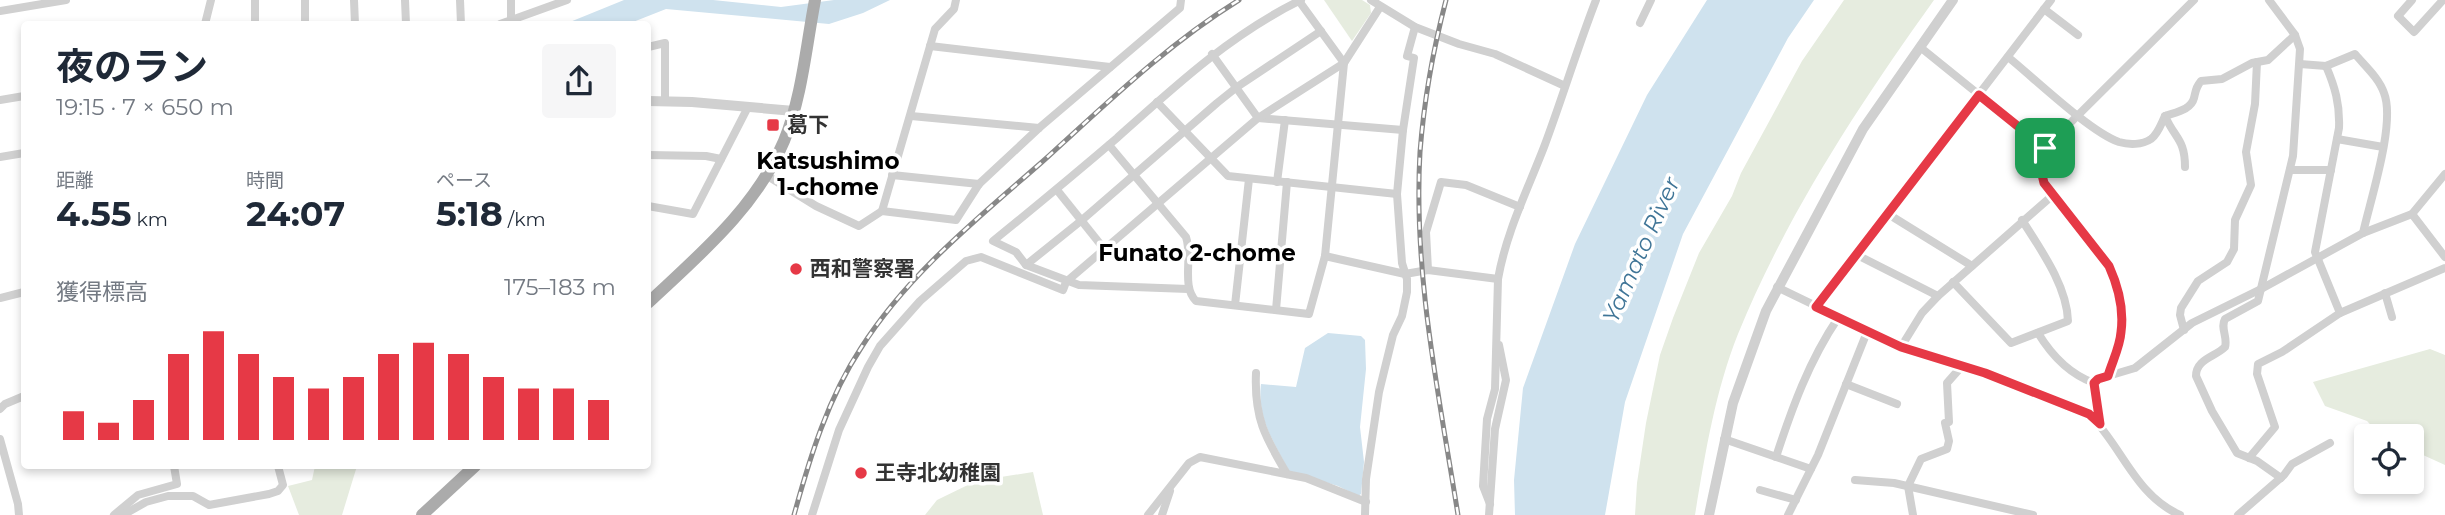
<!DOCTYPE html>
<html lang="ja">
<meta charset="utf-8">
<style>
:root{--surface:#fff;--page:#f6f6f7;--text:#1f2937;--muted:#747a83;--accent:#e63946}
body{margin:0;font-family:Montserrat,"Noto Sans JP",sans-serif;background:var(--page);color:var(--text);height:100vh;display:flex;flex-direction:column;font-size:26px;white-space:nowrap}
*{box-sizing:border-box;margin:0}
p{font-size:23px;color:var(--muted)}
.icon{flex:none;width:38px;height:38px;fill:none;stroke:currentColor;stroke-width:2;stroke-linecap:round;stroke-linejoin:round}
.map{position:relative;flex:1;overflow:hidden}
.sheet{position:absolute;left:21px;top:21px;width:630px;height:448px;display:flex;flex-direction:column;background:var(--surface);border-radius:7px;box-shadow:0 4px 10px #0003}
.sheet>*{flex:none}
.fabs{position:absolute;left:2354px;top:424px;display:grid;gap:14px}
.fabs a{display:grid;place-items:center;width:70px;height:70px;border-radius:7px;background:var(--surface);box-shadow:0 4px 10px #0003;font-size:35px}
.pin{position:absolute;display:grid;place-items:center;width:60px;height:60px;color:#fff;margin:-30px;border-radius:14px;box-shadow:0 4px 10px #0006}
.round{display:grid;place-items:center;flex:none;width:74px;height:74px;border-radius:7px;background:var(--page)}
.overview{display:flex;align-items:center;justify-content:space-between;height:119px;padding:0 35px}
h1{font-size:38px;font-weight:700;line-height:52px}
.stats{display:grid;grid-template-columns:repeat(3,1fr);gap:10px;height:119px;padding:7px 35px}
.stats div{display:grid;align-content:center}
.stats b{font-size:35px;font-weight:700}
.stats small{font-size:19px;font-weight:400}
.stats p{font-size:19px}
.chart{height:196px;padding:14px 35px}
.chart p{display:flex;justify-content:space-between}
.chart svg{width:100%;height:126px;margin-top:7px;stroke:var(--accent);stroke-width:6}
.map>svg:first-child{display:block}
</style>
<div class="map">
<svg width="2445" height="515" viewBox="0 0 2445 515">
<rect width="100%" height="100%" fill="#fff"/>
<g fill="#e6ecdf">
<path d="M1324 0H1362L1370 5 1371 13 1352 41Z"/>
<path d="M1844 0H1934C1859 105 1787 214 1738 334 1715 392 1705 454 1695 515H1635L1637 483 1646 423 1660 355 1673 318 1699 253 1732 196 1741 173 1802 61Z"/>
<path d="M2430 349 2445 355V465L2412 450V436H2381L2367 421 2325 406 2313 382Z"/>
<path d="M315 466H357L342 515H299L288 486 312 480Z"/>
<path d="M1033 472 1043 515H925L937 500 976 481Z"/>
</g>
<g fill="#cfe2ee">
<path d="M624 0H713L781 7 834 0H890L863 13 829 24 666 9 628 24H565Z"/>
<path d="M1707 0H1814L1788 38 1683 234 1625 402 1605 515H1515L1514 480 1523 388 1575 244 1647 95Z"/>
<path d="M1328 333 1361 336 1365 340 1366 369 1360 427 1364 462 1361 494 1358 496 1338 486 1289 471C1273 441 1257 418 1261 384L1296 387 1305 348Z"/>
</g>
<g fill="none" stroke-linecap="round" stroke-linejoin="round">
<g stroke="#d0d0d0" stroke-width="8">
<path d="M255 0V24"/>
<path d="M305 0V24"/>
<path d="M354 0 355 24"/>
<path d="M405 0 406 24"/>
<path d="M460 0 461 24"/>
<path d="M511 0V20"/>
<path d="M1371 0 1415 27 1459 44 1495 54 1565 86"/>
<path d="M2269 0 2295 35 2300 49 2293 156 2258 301 2225 319C2220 328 2228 337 2225 347 2215 357 2196 359 2196 376L2212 411 2237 453 2257 461 2281 478"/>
<path d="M2412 0 2398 16 2414 32 2443 0"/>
<path d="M2044 9 2078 35"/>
<path d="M0 11 66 0"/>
<path d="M1640 23 1651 0"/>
<path d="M205 24 211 0"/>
<path d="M500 24 567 0"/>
<path d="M930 46 1110 67"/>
<path d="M648 47 665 43V101"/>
<path d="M1920 47 2045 148"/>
<path d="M1212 54 1258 118 1403 130"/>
<path d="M2008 57C2034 78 2090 132 2119 142 2129 145 2142 145 2151 139 2158 134 2161 124 2165 116 2176 112 2191 110 2194 98 2196 90 2196 87 2201 81L2222 79 2252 63 2268 60 2295 35"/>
<path d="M2300 64 2326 66 2355 54C2365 66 2379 78 2384 93 2396 123 2370 201 2363 233"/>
<path d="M2326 66C2335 87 2340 104 2339 128L2315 252 2340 313"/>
<path d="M0 100 24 96"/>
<path d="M1157 102 1228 176 1397 194"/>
<path d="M911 116 1039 128"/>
<path d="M2165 116C2175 139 2185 139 2185 167"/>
<path d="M2337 139 2383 147"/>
<path d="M1109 145 1186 237C1193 258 1181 286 1196 301L1309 314 1325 256 1344 63 1380 7"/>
<path d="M648 155 706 156 721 159"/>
<path d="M0 157 24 153"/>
<path d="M2290 170H2331"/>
<path d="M766 175 816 206 859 226 882 211 956 220 979 184 1039 128 1180 8 1181 0"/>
<path d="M892 175 979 184"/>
<path d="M1277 182 1285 120"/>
<path d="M1057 190 1105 250"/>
<path d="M648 206 693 214 748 107"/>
<path d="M882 211 935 29 954 9 956 0"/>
<path d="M1888 214 1972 266"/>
<path d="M2412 214 2445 257"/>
<path d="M1857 255 1938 296"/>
<path d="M1325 256 1405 274 1428 270 1498 279"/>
<path d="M1026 265 1082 220 1217 103 1237 87 1321 31"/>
<path d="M1428 270 1426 232 1441 182 1466 185 1520 207"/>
<path d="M1953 282 2011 343 2068 321C2067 286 2041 250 2022 220"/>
<path d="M1777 287 1901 347 1985 373 2089 414C2122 446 2134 494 2180 515"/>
<path d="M1188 289 1079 285 1026 265 1016 252 993 241C1035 207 1076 173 1117 138 1175 86 1231 34 1301 0"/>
<path d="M2385 293 2392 317"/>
<path d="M0 298 24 292"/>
<path d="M1235 305 1249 179"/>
<path d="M1816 307 2051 0"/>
<path d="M1276 310 1287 182"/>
<path d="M2184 330 2180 315 2181 308 2198 281 2227 262 2234 249 2235 220 2251 185 2246 152 2255 104 2257 62"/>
<path d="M2038 333C2052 356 2069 374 2094 383"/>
<path d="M1901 347 1922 313 1938 296 2053 195"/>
<path d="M1256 373C1254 418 1265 437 1287 474"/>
<path d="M2108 376C2113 362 2120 347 2121 332 2124 310 2118 286 2109 266L2044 183 2038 158 2045 148 2194 0"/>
<path d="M1846 384 1897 404"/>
<path d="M0 409 5 404 24 396"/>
<path d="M2100 424C2097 410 2090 391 2098 379L2135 368 2192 323 2261 289 2363 233 2412 214 2445 174"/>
<path d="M0 439 18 504 19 515"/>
<path d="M1724 439 1811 469"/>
<path d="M1776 457C1792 408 1809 361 1838 318"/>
<path d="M2249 458 2275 427 2257 374 2258 364 2282 352 2340 313 2445 268"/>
<path d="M1855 480 1894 483 2033 515"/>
<path d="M1760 490 1796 500"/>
<path d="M1490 504 1483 486 1487 419 1495 389 1498 279C1506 233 1527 191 1544 147 1562 99 1577 49 1596 0"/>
<path d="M114 515 138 495 177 484 174 466"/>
<path d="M123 515 146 502 168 496H193L209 505 269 494 278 491 283 485 278 466"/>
<path d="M812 515 839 430 868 367 880 346 920 301 966 261 981 257 1063 290 1066 282 1258 118 1344 63 1299 1"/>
<path d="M1148 515 1189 463 1200 457 1306 478 1366 502"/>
<path d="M1162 515 1170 491"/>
<path d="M1365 515 1366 479 1379 392 1393 335 1402 316 1407 292V279L1402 263 1397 194 1403 130 1414 58 1407 56 1415 27"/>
<path d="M1489 515 1495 429 1506 380 1499 345"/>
<path d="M1788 515 1818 455 1867 332"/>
<path d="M1913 515 1908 486 1921 459 1947 449 1949 441 1945 423 1949 422 1947 383 1962 366"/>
<path d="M2238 515 2284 475 2292 464 2330 443"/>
</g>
<g stroke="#d0d0d0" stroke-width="10">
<path d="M648 101 692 102 794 111"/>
<path d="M1709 515 1733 403 1766 311 1863 129 1953 0"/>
</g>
<g stroke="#ababab" stroke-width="12">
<path d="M648 303C699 255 756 208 784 141 802 97 806 47 815 0"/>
<path d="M422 515 475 466"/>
</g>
<defs>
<g id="rail">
<path d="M1446 0C1433 50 1424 100 1420 152 1413 274 1439 395 1458 515"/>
<path d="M794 515C810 457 828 398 861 348 908 274 977 219 1042 162 1105 105 1166 45 1239 0"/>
</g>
</defs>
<use href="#rail" stroke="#888" stroke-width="5"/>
<use href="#rail" stroke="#fff" stroke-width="2.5" stroke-dasharray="8" stroke-linecap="butt"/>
</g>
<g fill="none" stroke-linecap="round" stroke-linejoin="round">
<defs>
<path id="route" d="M1979 95 2045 148 2038 158 2044 183 2109 266C2118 286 2124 310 2121 332 2120 347 2112 362 2108 376L2098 379 2094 383 2100 424 2089 414 1985 373 1901 347 1816 307Z"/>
</defs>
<use href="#route" stroke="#fff" stroke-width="14"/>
<use href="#route" stroke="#e63946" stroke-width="9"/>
</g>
<g fill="#e63946" stroke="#fff" stroke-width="2.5">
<rect x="766" y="118" width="14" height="14" rx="3.5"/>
<circle cx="796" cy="269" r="7"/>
<circle cx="861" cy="473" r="7"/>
</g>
<g text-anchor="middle" stroke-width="7" stroke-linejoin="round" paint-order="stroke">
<g font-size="21" font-weight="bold" fill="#333" stroke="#fff" text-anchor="start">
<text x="787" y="132">葛下</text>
<text x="810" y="276">西和警察署</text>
<text x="875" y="480">王寺北幼稚園</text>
</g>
<g font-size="23" font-weight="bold" fill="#000" stroke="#fff">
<text x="828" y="169">Katsushimo<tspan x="828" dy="26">1-chome</tspan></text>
<text x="1197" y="261">Funato 2-chome</text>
</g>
<g font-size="23" font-style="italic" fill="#3f7597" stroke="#fff">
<text transform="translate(1641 250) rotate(-66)" y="8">Yamato River</text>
</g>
</g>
</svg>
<div class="fabs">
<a><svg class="icon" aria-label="locate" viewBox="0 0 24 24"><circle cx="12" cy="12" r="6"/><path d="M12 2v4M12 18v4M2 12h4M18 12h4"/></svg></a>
</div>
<div class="pin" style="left:2045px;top:148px;background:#1e9e55"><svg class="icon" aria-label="arrive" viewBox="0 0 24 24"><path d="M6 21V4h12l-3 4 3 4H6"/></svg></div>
<section class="sheet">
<div class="overview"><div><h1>夜のラン</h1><p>19:15 · 7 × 650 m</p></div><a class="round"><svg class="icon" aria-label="share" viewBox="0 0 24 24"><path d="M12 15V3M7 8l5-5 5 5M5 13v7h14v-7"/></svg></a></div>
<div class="stats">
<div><p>距離</p><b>4.55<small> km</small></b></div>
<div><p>時間</p><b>24:07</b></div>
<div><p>ペース</p><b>5:18<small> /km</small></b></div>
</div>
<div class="chart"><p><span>獲得標高</span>175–183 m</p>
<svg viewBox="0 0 160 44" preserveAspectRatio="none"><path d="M5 44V34M15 44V38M25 44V30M35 44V14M45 44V6M55 44V14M65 44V22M75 44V26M85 44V22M95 44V14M105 44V10M115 44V14M125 44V22M135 44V26M145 44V26M155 44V30"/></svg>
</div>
</section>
</div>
